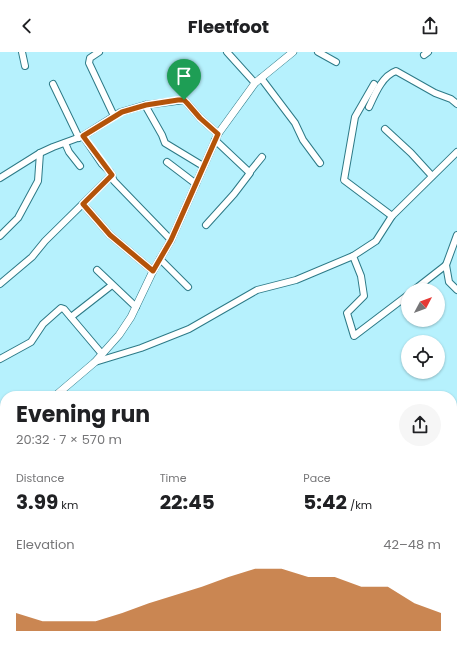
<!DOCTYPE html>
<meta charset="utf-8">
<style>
:root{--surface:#fff;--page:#f6f6f6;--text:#202124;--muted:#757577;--accent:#b45309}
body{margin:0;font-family:Poppins,sans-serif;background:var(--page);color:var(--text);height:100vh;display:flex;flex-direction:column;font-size:15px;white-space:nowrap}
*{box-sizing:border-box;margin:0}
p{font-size:13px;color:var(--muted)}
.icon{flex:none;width:22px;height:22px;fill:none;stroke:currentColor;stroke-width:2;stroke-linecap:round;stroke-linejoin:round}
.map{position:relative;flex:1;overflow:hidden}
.drawer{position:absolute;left:0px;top:339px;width:457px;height:256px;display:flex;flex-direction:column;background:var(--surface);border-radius:16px 16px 0 0;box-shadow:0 1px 3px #0004}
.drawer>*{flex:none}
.needle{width:26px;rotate:49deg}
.tools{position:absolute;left:401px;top:231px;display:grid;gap:8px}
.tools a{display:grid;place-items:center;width:44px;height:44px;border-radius:50%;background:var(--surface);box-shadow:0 1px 3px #0004;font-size:20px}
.pin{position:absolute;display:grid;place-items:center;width:34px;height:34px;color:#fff;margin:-41px -17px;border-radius:50% 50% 50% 0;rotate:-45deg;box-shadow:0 0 4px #0007}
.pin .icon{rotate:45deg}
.round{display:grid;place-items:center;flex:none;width:42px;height:42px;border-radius:21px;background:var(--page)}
.head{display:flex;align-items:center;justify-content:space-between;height:68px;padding:0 16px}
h1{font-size:22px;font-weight:700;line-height:30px}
.metrics{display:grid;grid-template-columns:repeat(3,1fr);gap:6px;height:68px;padding:4px 16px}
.metrics div{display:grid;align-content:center}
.metrics b{font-size:20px;font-weight:700}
.metrics small{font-size:11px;font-weight:400}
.metrics p{font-size:11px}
.chart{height:112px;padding:8px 16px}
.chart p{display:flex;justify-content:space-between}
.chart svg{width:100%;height:72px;margin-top:4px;fill:var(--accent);opacity:.7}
header{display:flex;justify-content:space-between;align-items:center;height:52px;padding:0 16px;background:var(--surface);font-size:18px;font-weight:700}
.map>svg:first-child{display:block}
</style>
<header><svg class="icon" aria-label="back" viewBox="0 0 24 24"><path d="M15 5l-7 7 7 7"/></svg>Fleetfoot<svg class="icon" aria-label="share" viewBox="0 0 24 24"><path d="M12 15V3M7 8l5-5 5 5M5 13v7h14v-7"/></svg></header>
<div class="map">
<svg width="457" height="595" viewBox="0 0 457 595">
<defs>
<pattern id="grass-dots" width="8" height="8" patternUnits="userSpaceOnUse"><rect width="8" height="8" fill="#eab5ab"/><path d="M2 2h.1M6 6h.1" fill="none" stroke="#c79b93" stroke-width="1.8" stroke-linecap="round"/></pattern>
</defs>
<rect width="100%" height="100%" fill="#b6f1fd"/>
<path fill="url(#grass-dots)" d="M5 465V590H131L130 595H0V470Z"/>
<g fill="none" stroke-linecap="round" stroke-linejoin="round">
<defs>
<g id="minor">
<path d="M22 0 25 14"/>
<path d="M99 0 90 6 89 11 114 64"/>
<path d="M227 0 255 31"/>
<path d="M318 0 336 10"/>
<path d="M424 3 428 0"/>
<path d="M261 26 295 71 303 88 320 111"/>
<path d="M53 32 79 86"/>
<path d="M374 32 355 65 344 128 392 164"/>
<path d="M145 53 162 83 165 91 203 114"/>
<path d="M369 55C375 42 382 24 396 19L435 41 451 47 457 52"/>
<path d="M385 77 411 101 432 124"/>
<path d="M83 84 102 112 110 120 114 129 171 188"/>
<path d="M65 91 69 100 80 114"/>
<path d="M167 110 196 132"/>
<path d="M249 121 262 105"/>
<path d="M0 126 40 101 53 95 83 84 121 60 145 53 184 48 187 51 200 66 218 82"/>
<path d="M83 152 110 183 153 219"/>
<path d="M206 173 234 142 250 121 215 88"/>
<path d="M0 184 18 166 38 129 40 101"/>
<path d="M353 204 361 224 364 244 347 261 354 284 408 243"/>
<path d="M160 207 188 235"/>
<path d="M446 213 449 230 457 238"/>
<path d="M97 218 136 255"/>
<path d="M0 232 32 205 45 189 112 123"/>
<path d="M414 238 446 213 457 183"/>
<path d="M71 265 112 233"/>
<path d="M0 307 31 290 43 272 61 256 64 257 102 302"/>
<path d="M95 310 141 296 189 277 257 238 296 228 353 204 376 189 392 164 457 100"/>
<path d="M452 464 457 461"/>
<path d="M452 563 457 571"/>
<path d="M343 590 346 595"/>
<path d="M267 595 276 590"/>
</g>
<g id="major">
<path d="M55 344 95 310 119 283 131 265 153 219 171 188 218 82 255 31 293 0"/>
<path d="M0 390 5 385"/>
</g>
</defs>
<use href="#minor" stroke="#2d7a87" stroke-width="8"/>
<use href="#major" stroke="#2d7a87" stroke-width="8"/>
<use href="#minor" stroke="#fff" stroke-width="6"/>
<use href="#major" stroke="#fff" stroke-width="7"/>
</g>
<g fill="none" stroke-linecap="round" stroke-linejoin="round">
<defs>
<path id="route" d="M178 48H184L187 51 200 66 218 82 171 188 153 219 110 183 83 152 112 123 83 84 122 60 146 53Z"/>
</defs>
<use href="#route" stroke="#fff" stroke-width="8"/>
<use href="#route" stroke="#b45309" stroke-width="5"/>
</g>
</svg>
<div class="tools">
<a><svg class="needle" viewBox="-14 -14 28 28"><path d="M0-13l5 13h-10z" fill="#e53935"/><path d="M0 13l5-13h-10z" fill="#757577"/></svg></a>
<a><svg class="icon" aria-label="locate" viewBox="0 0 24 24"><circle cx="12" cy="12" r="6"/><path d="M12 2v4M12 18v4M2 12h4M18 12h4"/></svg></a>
</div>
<div class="pin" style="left:184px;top:48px;background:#1e9e55"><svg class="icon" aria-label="arrive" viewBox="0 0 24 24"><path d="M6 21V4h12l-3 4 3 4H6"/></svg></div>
<section class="drawer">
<div class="head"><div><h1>Evening run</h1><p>20:32 · 7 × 570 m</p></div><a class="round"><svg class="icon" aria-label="share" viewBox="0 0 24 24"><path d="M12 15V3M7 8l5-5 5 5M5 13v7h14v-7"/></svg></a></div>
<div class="metrics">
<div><p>Distance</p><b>3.99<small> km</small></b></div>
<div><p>Time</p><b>22:45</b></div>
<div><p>Pace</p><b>5:42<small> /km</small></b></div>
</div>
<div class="chart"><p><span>Elevation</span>42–48 m</p>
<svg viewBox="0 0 160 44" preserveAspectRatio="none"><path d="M0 44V33L10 38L20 38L30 38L40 33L50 27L60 22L70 17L80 11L90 6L100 6L110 11L120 11L130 17L140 17L150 27L160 33V44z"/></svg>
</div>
</section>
</div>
